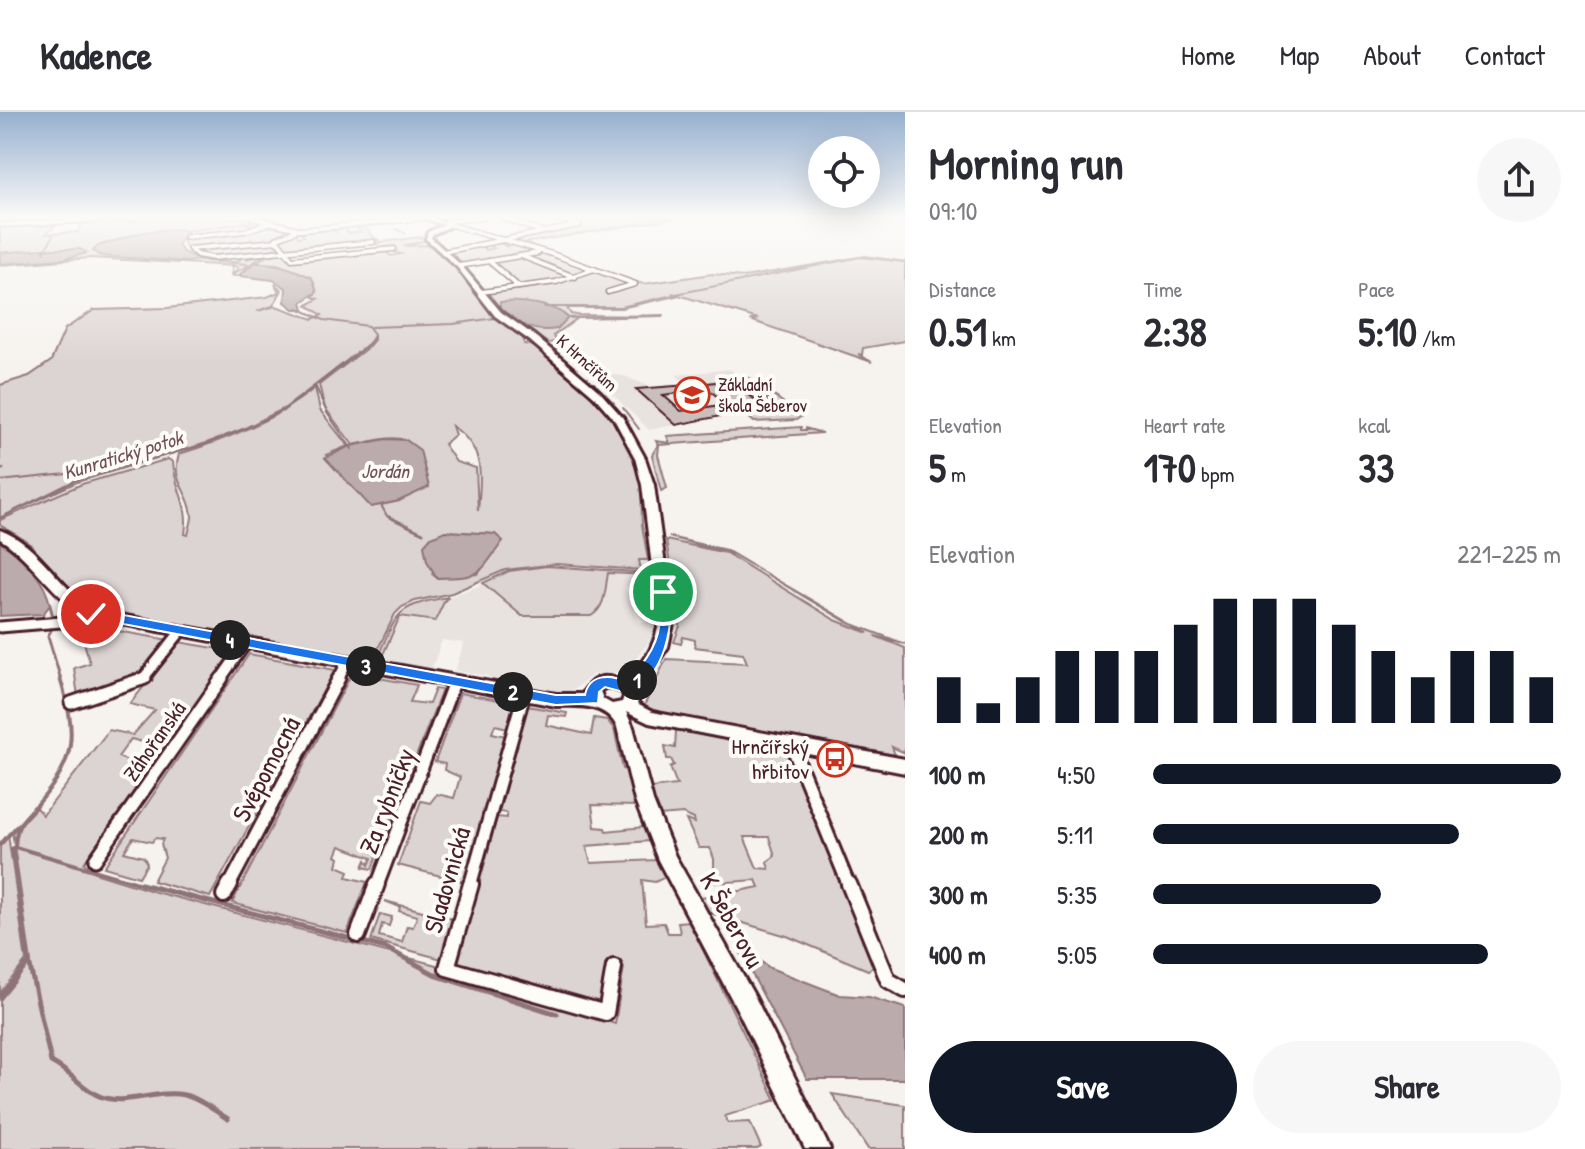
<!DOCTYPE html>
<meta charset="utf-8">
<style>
:root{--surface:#fff;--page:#f7f7f7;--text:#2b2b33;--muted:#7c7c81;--line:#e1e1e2;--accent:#111827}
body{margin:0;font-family:"Patrick Hand",sans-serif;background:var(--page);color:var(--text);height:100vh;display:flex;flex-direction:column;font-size:30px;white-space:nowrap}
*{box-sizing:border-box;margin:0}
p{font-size:26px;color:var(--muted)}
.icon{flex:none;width:44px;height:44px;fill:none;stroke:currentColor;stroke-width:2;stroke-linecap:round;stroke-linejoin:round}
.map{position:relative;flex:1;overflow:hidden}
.panel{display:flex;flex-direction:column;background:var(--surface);width:680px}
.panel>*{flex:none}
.tools{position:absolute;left:808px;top:24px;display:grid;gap:16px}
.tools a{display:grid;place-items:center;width:72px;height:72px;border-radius:50%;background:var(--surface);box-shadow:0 8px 32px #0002;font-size:40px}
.pin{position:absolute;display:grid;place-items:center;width:68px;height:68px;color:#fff;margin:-34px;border:4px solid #fff;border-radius:50%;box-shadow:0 2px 8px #0007}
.km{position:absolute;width:40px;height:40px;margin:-20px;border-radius:50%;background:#222;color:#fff;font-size:22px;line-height:40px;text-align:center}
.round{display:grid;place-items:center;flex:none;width:84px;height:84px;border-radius:42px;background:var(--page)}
.head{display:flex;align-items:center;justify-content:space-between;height:136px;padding:0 24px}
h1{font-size:44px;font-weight:800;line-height:60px}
.metrics{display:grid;grid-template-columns:repeat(3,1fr);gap:12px;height:136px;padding:8px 24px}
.metrics div{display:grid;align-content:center}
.metrics b{font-size:40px;font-weight:800}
.metrics small{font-size:22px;font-weight:400}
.metrics p{font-size:22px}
.chart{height:224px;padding:16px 24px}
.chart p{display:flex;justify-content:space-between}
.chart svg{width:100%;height:144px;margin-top:8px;stroke:var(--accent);stroke-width:6}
.primary-button{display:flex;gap:16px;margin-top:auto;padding:16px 24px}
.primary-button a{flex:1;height:92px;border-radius:48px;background:var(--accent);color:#fff;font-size:32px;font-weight:800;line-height:92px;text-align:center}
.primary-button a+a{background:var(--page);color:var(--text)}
ul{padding:0 24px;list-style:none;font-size:26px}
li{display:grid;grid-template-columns:128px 96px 1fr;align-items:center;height:60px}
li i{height:20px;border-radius:10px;background:var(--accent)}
header{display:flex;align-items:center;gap:48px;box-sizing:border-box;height:112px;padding:0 40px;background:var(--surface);border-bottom:2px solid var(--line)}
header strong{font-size:38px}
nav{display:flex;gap:44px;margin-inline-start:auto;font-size:28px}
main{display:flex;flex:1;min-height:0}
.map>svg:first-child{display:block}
</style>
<header>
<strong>Kadence</strong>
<nav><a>Home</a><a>Map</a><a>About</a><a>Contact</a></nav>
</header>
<main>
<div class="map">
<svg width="905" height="1037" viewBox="0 0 905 1037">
<rect width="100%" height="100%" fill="#f6f3ef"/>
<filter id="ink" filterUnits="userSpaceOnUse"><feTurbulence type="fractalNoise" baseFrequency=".0125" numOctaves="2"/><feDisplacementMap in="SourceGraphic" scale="16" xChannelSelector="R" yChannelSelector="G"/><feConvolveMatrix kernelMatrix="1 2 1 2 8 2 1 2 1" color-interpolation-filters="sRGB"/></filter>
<g filter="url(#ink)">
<g fill="#e9e3e0">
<path d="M730 257 784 295 720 301 721 304 649 318 597 267 607 262 624 264 656 277 687 273 676 263Z"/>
<path d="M607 461 650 463 654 481 644 482 640 474 625 475 639 510 656 509V521L625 560 594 562 568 582 491 569 488 564 455 559 464 531 442 528 431 559 380 549 400 503 484 472 522 504H591L603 490Z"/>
</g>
<g fill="#dcd4d2" stroke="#937a7e" stroke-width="2" fill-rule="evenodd">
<path d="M144 106H251L255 108 243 111 255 114 244 118 187 124V119C157 113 127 125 98 134V143L236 150 240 148 238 145 247 144V147L267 142 232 163 238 156 236 154 90 146 0 153 64 147 86 141 80 137 0 141V113L58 111 46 122 78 120 83 109Z"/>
<path d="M560 106H675L524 131 643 172 712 162 744 165 859 145 905 150V229L863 236 862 243 858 242 872 250 750 208 758 207 672 181 676 184 621 196H567L571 202 577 203 663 204 578 206 553 224 561 234 556 237 553 235 558 233 555 230 548 231 537 224 547 233H544L505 204 486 181 556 171 593 160 590 157 553 170 521 174 491 150 542 141 511 129 581 114Z"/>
<path d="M264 114 288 117 274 125 278 134 271 140C249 142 209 154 193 135H186L183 129 209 124 221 125Z"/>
<path d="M342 115 349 121 361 120 357 116 365 115 376 127 380 128 285 138 279 128 296 120 298 125 304 124 301 119 329 117 336 120 337 116Z"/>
<path d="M421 125 428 128 403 134 428 133 435 136 463 161 496 206 523 224 524 232C550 234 585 279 602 296H607L635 348 641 368 642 413 648 448H639L641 458 557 452 505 458 452 481 415 489 402 495 395 502 371 551 123 505 88 492 74 481 28 430 0 413V408L82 372 168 347 173 350C175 379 190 392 185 422L188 423C189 417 192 410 192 404 190 378 170 372 179 342 229 327 274 308 315 276L320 298 348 334 326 343 371 395 399 389 427 366C413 316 399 324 353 333L325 296 319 273 368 235 374 228V224L366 235 285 296 227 325 77 370 0 406V358L4 357 0 356V273L29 264 51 249 65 217 94 198 167 196 267 185 279 180 275 172 282 178 273 194 257 199 276 194 313 207 322 203 307 193 318 187 313 185 317 180 312 166 277 152 256 151 238 164C251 151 265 142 284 141L291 149 385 139 391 144 401 142 392 139 395 135 382 137 375 131ZM452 314C485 336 481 362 478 399L476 356 456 350 444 332 455 323ZM445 419 495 422 502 429 478 462 437 466 432 462Z"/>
<path d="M502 130 538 139 463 152 448 141 482 134 486 138 494 136 489 133 500 131 508 135Z"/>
<path d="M743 265 749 266 802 304 796 308 754 310 746 303 773 297 745 280 755 279 775 295 778 294 740 266Z"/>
<path d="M801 315V318H809L805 316 822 321 659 333 658 343 667 376 661 379 652 343 658 333 656 329 670 331 667 324Z"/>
<path d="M669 425 726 438 847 510 905 532 875 524 905 536V641L892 635 895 643 757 618 751 617 749 620 661 604V601L644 594 666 547 747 551 743 541 695 535V528L683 525 681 532 674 530 680 514 666 428 726 441 835 508 868 521 732 442Z"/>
<path d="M547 454 650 461V463L608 461C605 477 606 495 591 504H522L483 471 509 459Z"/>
<path d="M449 485 445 488 435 509 400 504 380 549 413 556 379 552 377 546C399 498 396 494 449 485Z"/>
<path d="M112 518 169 528 141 563 78 585 74 556 90 551 83 527Z"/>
<path d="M179 530 232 539 158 645 159 640 151 638 154 633 131 627 118 645 135 652 144 648 154 650 84 751 98 762 159 781 440 854 615 912 624 855 606 851 600 891 458 851 497 705 507 706V701L499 700 527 594 567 601 566 605 548 603 546 613 591 623 594 606 607 608 614 617 623 657 626 658 637 694 592 693 595 715 605 716 606 719 644 715 649 729 586 734 591 751 657 748 665 765 655 770 642 768 646 812 664 811 668 821H680L678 810 689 809 776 988 725 1004 728 1011 750 1010 761 1035 757 1037H0V888L31 850 12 719 34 694 43 703 109 618 133 623 155 598 130 592Z"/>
<path d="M249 542 335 558 210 785 153 769 165 746 161 732 163 727 155 726 152 730 133 726 124 740 144 745 147 752 139 765 104 755Z"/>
<path d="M352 561 417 573 410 590 429 592 435 577 442 578 372 757 363 755 366 748 369 753 372 746 340 734 336 744 339 746 337 754 349 759 347 765 367 770 347 821 232 791Z"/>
<path d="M460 581 515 591 508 616 495 613 492 621 506 624 464 770 398 753 421 689 430 691 437 682 454 686 460 665 444 658 445 652 435 650Z"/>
<path d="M676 618 783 639 789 643 874 854 868 858 787 824 706 800 697 785 709 784 710 788 716 787 715 784 759 775 756 768 714 771V747L710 736H699L686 708 695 711 694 707 683 702 659 704 650 676 677 673 670 655 674 653 671 647H667L665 634 675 636ZM744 725H769L775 744 767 750 769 757 757 756Z"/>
<path d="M8 722 26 849 0 881V732Z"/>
<path d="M385 789 453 807 442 847 371 828 380 802 392 805 389 814 382 812 379 824 402 830 407 814 413 815 417 804 399 799 400 795Z"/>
<path d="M832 982 905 993V1037H868Z"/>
</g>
<g fill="#bbabac" stroke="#8e7378" stroke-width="2">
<path d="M179 117 186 120 178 132 183 140 199 147 189 150 102 144 93 139 98 134 144 120Z"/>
<path d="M43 137H80L87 141 64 147 0 152V141Z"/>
<path d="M254 151C275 150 293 156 312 166L317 180 302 190 304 197H294L285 190 286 176 273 168 239 164Z"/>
<path d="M500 190C519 188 556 192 568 206L557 217C534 221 517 213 500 196Z"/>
<path d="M386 327 406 328 420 338 429 375 399 389 371 395 325 346 350 334Z"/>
<path d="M445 419 495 422 503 429C477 464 483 465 437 466L427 449 424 433 431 425Z"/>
<path d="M0 430C22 445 45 466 50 493L43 502 0 504Z"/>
<path d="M743 837 770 856 840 883 869 885 905 896V967H807L740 839Z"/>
</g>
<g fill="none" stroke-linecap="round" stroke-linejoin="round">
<g stroke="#8e7378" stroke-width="2">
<path d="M396 117 405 121"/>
<path d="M185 119 256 109"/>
<path d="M44 140 53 124"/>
<path d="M206 149 248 152"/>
<path d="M233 153 231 163 236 164"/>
<path d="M676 182 865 144 905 150"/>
<path d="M544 195H621L673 183"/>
<path d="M568 206 663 203"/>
<path d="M371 215 453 212 495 206"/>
<path d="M582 263 588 266"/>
<path d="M594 271 614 291"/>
<path d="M316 275 327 301 352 337"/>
<path d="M623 296 639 317"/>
<path d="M262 309 283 299 373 228 374 222 368 214 324 208 298 196"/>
<path d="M0 369 96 359"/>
<path d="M381 393 387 404 393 407"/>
<path d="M0 406 76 368 199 334 256 312"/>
</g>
<g stroke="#8e7378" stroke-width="3">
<path d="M389 405 423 421"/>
<path d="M50 493 54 509"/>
<path d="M53 514 48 524 61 568"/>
</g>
<g stroke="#8e7378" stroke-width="4">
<path d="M60 566C77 622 77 647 37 693 22 710 16 711 15 735L148 774"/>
<path d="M0 733 16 715"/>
<path d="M15 735 12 737 18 774"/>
</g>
<g stroke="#8e7378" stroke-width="5">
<path d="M17 772 29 850 51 950C69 959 81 975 97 983 123 996 155 977 184 983 199 986 215 999 228 1007"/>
<path d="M141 772 386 836 438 864 557 902"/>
<path d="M0 885 28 851"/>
</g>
</g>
<path fill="#cbbfbe" stroke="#4a1f2b" stroke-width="2" d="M729 268 769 298 718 301 721 304 676 313 636 277 688 273 696 279 663 283 681 299 727 292 701 272Z"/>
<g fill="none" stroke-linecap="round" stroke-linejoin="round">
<defs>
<g id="street-far3">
<path d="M253 106 302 118 423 106"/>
<path d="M503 106 543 120"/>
<path d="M557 106 579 113"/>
<path d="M447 109 482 106"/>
<path d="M448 112 552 142 635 172 608 180"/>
<path d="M0 113 134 106"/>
<path d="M295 119 276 127 292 147 394 137"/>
<path d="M186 125 245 119 268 111"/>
<path d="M190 137 197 143 213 146 373 130"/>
<path d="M190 137 277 129"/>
<path d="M443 140 579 113"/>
<path d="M521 144 575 165"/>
<path d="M489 149 519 175"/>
<path d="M459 154 538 141"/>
<path d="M481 180 556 170 594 157"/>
</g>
<g id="street-far2">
<path d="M0 515 61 510 91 502"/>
<path d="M142 568 181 519"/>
<path d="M220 568 246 531"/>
<path d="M338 568 347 550"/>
</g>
<g id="street-far1">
<path d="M71 591 145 566"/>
<path d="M792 634 849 774"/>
<path d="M95 748 222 566"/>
<path d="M229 774 339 566"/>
<path d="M377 774 454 570"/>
<path d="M470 774 524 582"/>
</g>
<g id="street">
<path d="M471 772 447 856 606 901 614 855"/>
<path d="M849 772 888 868 905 878"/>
<path d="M224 783 230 772"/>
<path d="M358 823 377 772"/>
</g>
<path id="secondary" d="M423 106H431L451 112V114L433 122 431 126 461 153 501 200 535 224 600 280 623 306 645 346 654 373 673 512 668 535 647 566 635 577 640 584 637 592 652 600 905 647V661L649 611 626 600 633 615 653 689 675 744 755 885 830 1037H805L739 901 658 748 635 689 617 615C606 592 579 593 556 594L90 506C53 487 35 449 0 427V418C41 433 60 480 98 499L556 582H585L584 579C596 561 606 563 625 569 644 552 653 538 659 512L642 373 635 346 614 307 594 284 529 228 495 204 457 155 426 127 428 120 444 113ZM607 575 622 580 624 584 622 590 612 592 603 587 600 579Z"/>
</defs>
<use href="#street-far3" stroke="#4a1f2b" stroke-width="7"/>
<use href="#street-far2" stroke="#4a1f2b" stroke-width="15"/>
<use href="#street-far1" stroke="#4a1f2b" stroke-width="17"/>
<use href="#street" stroke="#4a1f2b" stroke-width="20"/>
<use href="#secondary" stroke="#4a1f2b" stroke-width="6"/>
<use href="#street-far3" stroke="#fdfcf7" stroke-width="4"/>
<use href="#street-far2" stroke="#fdfcf7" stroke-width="9"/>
<use href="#street-far1" stroke="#fdfcf7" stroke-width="11"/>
<use href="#street" stroke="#fdfcf7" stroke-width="14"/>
<use href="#secondary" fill="#fdfcf7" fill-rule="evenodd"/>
</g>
</g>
<linearGradient id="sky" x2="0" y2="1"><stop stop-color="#96b0d0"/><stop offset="0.42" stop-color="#fbfaf8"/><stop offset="1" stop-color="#fbfaf8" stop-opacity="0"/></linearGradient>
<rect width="905" height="251" fill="url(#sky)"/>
<path fill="#1a73e8" stroke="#fff" stroke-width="2" d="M659 477 669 480C674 515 665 566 627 581L605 575 599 580 598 591 556 593 91 506 85 502 91 497 556 583H585C589 562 610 562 626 570 645 552 661 529 660 503 660 494 657 486 659 477Z"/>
<defs>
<symbol id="school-ring" viewBox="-11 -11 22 22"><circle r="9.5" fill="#fdfcf7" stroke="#c8321e" stroke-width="1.5"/><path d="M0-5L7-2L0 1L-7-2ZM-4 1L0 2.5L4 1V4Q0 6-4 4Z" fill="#c8321e"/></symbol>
<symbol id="bus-ring" viewBox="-11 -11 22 22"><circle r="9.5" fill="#fdfcf7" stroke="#c8321e" stroke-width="1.5"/><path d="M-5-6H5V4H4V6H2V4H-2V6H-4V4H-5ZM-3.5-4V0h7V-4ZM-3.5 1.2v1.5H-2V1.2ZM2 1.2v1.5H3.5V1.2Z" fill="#c8321e"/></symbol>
</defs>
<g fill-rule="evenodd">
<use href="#school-ring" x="672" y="263" width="40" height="40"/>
<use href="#bus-ring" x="815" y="627" width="40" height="40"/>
</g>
<g text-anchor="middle" stroke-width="8" stroke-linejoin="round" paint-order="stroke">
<g font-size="18" fill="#4a1f2b" stroke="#fdfcf7">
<text transform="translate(587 251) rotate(42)" y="6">K Hrnčířům</text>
</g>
<g font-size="18" fill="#4a1f2b" stroke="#fdfcf7" text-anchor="start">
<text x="718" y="279">Základní<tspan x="718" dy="21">škola Šeberov</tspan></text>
</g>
<g font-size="20" font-style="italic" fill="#725058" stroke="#fdfcf7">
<text transform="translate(123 343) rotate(-17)" y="7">Kunratický potok</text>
<text x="385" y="366">Jordán</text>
</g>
<g font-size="22" fill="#4a1f2b" stroke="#fdfcf7">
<text transform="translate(154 629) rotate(-55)" y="8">Záhořanská</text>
</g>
<g font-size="22" fill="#4a1f2b" stroke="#fdfcf7" text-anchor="end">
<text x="809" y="642">Hrnčířský<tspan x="809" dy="25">hřbitov</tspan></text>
</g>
<g font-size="26" fill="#4a1f2b" stroke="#fdfcf7">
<text transform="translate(266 657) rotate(-62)" y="9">Svépomocná</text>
<text transform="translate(387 689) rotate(-69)" y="9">Za rybníčky</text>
<text transform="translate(447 768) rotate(-74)" y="9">Sladovnická</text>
<text transform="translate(732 808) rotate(61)" y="9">K Šeberovu</text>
</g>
</g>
</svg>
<div class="tools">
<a><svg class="icon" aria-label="locate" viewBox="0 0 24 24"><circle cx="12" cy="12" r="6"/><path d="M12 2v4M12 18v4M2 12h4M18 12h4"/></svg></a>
</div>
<div class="pin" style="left:663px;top:480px;background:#1e9e55"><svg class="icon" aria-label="arrive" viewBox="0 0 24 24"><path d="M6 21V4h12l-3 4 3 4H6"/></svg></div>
<div class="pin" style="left:91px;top:502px;background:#d93025"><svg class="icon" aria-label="check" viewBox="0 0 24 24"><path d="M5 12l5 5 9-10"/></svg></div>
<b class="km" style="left:637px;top:568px">1</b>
<b class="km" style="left:513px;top:580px">2</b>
<b class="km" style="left:366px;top:554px">3</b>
<b class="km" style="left:230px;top:528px">4</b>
</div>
<section class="panel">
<div class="head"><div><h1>Morning run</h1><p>09:10</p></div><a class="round"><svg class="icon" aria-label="share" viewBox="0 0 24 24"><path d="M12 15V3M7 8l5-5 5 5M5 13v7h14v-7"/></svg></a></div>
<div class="metrics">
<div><p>Distance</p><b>0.51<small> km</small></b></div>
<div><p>Time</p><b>2:38</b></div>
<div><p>Pace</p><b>5:10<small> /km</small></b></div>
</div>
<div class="metrics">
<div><p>Elevation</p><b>5<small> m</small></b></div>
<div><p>Heart rate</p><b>170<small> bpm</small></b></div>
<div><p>kcal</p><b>33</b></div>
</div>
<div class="chart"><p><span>Elevation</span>221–225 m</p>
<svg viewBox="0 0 160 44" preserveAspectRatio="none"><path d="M5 44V30M15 44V38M25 44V30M35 44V22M45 44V22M55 44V22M65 44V14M75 44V6M85 44V6M95 44V6M105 44V14M115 44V22M125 44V30M135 44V22M145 44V22M155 44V30"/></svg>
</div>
<ul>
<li><b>100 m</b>4:50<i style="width:100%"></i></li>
<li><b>200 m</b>5:11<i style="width:75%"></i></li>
<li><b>300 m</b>5:35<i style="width:56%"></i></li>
<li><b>400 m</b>5:05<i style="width:82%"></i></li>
</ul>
<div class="primary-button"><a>Save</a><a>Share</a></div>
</section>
</main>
